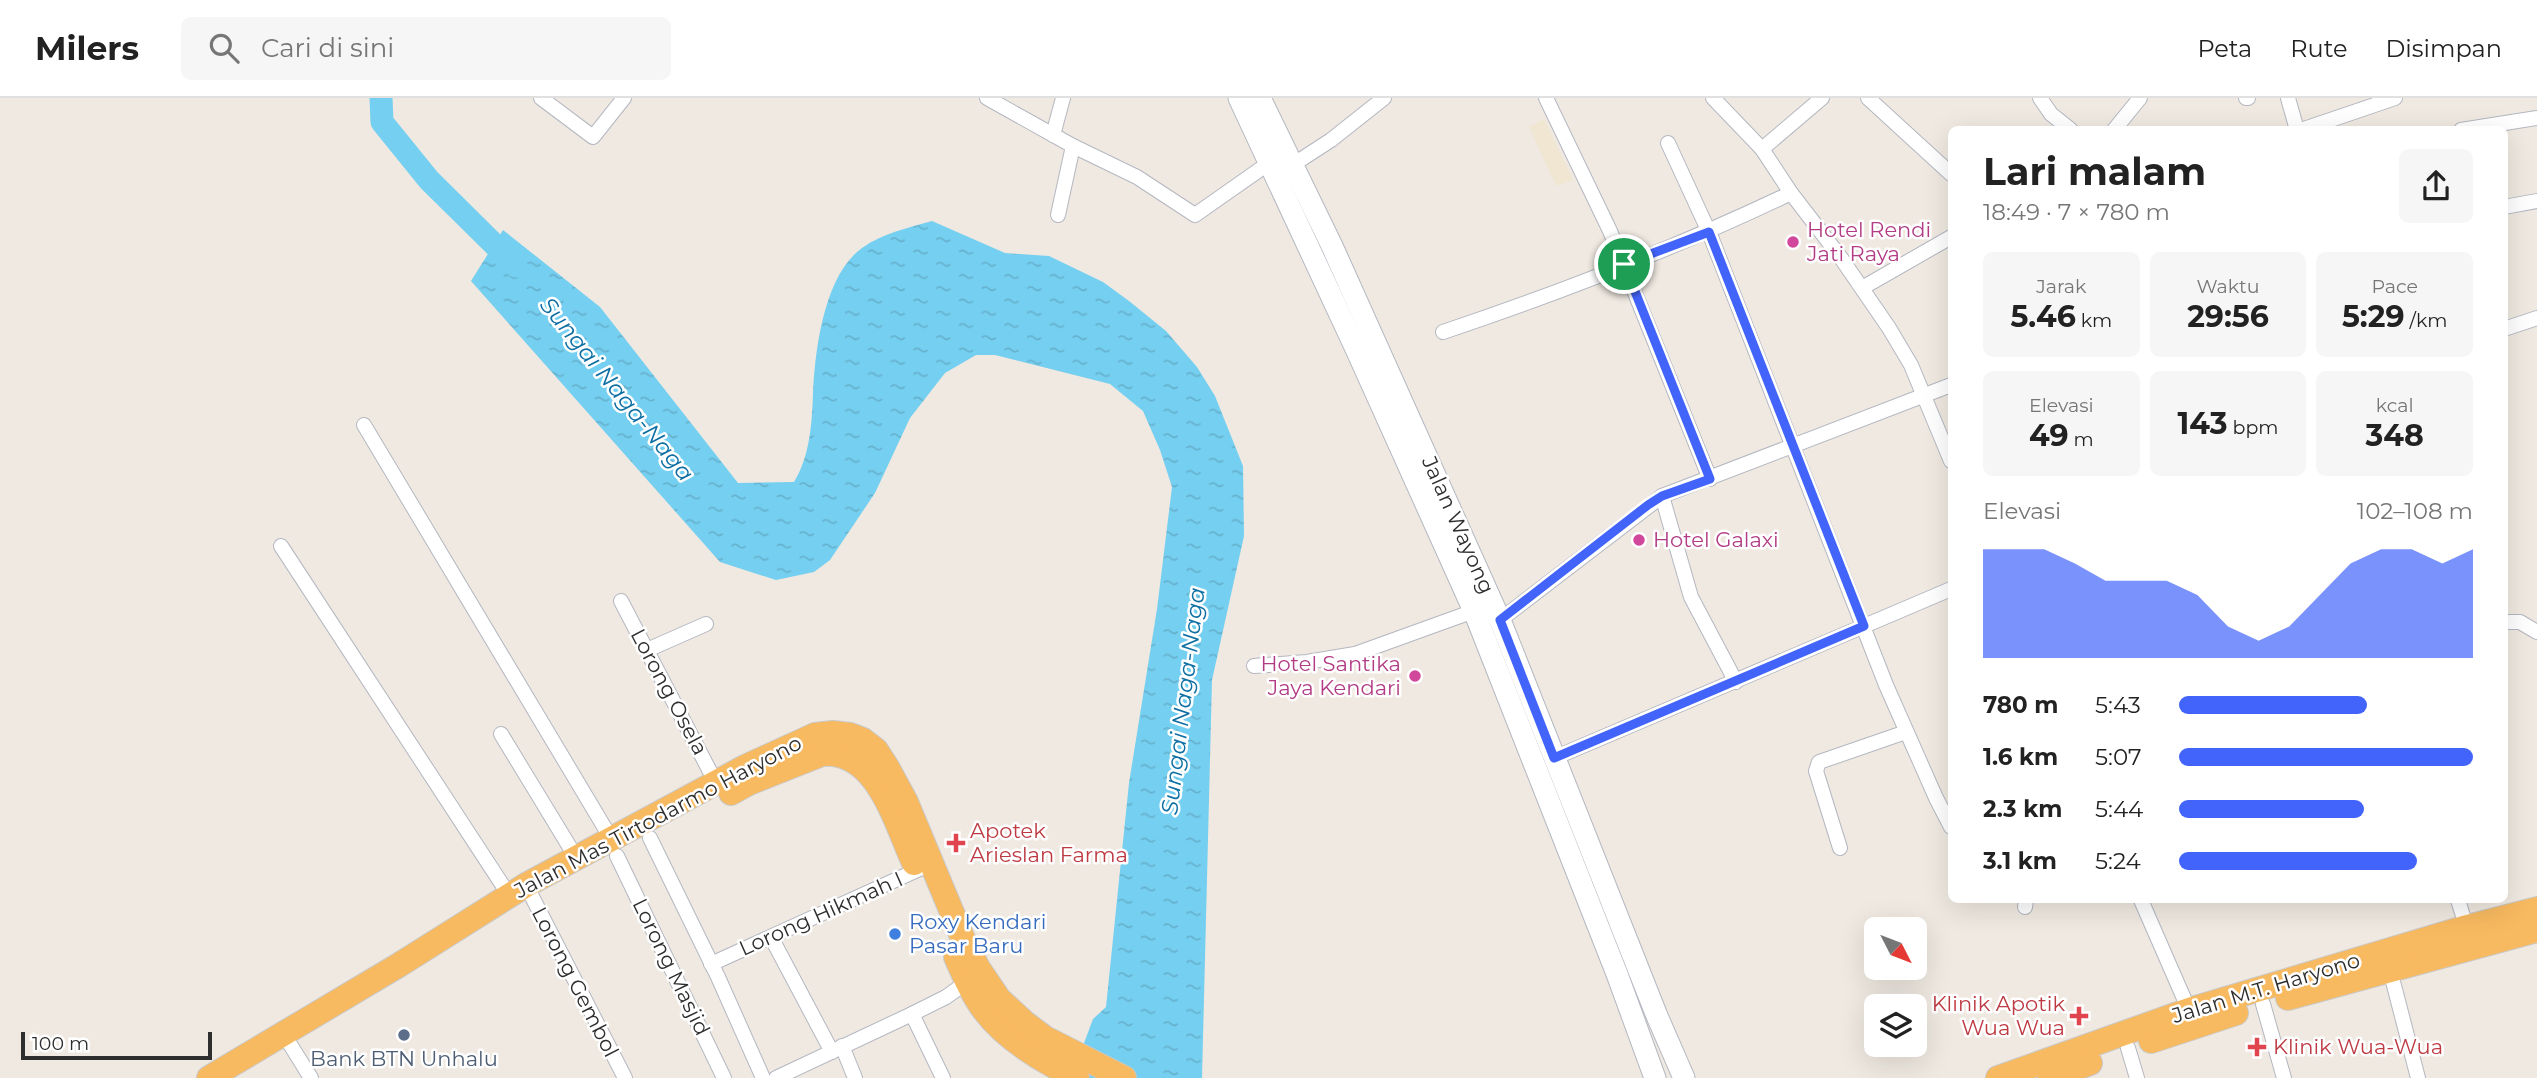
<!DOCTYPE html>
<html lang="id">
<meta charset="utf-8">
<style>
:root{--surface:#fff;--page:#f6f6f6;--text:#222;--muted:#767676;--line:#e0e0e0;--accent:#4264fb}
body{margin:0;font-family:Montserrat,sans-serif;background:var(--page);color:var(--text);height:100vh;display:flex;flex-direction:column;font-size:26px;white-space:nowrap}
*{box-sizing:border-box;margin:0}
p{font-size:23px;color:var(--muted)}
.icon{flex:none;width:38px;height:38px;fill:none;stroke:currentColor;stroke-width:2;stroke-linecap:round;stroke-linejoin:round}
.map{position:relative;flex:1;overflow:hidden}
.details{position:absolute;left:1948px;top:28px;width:560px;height:777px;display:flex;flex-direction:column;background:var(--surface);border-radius:10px;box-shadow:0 7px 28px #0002}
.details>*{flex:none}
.needle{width:46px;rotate:132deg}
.controls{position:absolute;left:1864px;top:819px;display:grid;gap:14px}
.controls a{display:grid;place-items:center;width:63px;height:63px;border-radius:10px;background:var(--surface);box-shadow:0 7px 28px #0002;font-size:35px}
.scale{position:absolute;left:21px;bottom:18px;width:191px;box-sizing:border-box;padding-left:7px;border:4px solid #2e2e2e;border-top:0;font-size:19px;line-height:24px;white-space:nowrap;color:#2e2e2e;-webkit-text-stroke:5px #fff;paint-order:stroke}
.pin{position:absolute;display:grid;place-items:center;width:60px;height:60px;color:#fff;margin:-30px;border:4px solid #fff;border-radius:50%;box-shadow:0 2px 7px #0007}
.round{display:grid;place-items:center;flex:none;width:74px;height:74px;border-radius:10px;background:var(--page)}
.head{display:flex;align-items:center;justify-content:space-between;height:119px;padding:0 35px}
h1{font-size:38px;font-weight:700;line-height:52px}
.metrics{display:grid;grid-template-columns:repeat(3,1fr);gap:10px;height:119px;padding:7px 35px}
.metrics div{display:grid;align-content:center;border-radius:10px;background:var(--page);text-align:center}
.metrics b{font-size:30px;font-weight:700}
.metrics small{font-size:19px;font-weight:400}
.metrics p{font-size:19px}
.chart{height:196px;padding:14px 35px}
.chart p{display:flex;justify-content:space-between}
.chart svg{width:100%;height:126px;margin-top:7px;fill:var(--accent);opacity:.7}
ul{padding:0 35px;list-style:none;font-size:23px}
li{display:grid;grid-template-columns:112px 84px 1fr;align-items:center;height:52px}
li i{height:18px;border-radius:9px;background:var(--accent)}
header{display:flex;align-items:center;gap:42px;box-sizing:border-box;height:98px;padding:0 35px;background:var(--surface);border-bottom:2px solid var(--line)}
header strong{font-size:33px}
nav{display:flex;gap:38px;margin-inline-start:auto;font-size:24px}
.search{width:490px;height:63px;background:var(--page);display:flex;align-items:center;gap:18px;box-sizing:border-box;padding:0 24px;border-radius:10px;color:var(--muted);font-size:26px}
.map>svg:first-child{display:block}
</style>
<header>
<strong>Milers</strong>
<div class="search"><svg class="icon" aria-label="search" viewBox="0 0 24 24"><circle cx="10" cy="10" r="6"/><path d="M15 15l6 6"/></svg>Cari di sini</div>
<nav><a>Peta</a><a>Rute</a><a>Disimpan</a></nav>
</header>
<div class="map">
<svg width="2537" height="980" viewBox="0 0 2537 980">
<defs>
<pattern id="water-ripples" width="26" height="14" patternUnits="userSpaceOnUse" patternTransform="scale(1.75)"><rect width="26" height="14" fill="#75cff0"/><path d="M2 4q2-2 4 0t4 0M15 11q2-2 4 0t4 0" fill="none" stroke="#66b2ce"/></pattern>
</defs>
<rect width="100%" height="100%" fill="#efe9e1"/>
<path fill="#f0e6d1" d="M1544 21 1573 82 1556 88 1529 29Z"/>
<path fill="url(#water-ripples)" d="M932 123 1005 155 1049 158 1103 184 1129 203 1166 233 1197 269 1215 298 1243 368 1244 438 1212 582 1202 980H1071L1093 921 1106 909 1129 685 1157 511 1172 389 1160 352 1143 313 1110 286 995 257H976L945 275 910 320 875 395 830 462 814 474 776 482 720 464 471 183 503 132 600 209 738 385 794 384C810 358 812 325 813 295 815 252 824 177 862 150 883 135 908 130 932 123Z"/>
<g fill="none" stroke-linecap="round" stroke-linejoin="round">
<path stroke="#75cff0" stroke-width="23" d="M381 0 382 24 429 82 516 168"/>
<defs>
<g id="minor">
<path d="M541 0 593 39 624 0"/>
<path d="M987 0 1073 48 1137 79 1195 117 1269 65"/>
<path d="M1546 0 1610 133 1710 381"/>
<path d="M1713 0 1762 51 1791 95 1841 160 1889 230 1911 267 1951 363"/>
<path d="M1868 0 1951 76"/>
<path d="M2040 0 2051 16 2071 32"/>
<path d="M2246 0H2248"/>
<path d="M2288 0 2297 32"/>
<path d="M2114 32 2140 0"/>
<path d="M2301 32 2395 0"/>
<path d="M2461 32 2537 20"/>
<path d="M1053 37 1063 0"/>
<path d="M1668 45 1709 134 1886 587 1936 700 1951 729"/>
<path d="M1762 51 1822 0"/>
<path d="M1294 66 1331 42 1384 0"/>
<path d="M2504 109 2537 103"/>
<path d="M1058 117 1073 48"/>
<path d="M1862 190 1951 139"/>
<path d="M2504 231 2537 220"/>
<path d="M1443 234C1562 194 1678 149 1791 95"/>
<path d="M364 327 612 742"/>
<path d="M1662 398 1691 499 1736 584"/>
<path d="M281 448 509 797"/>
<path d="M621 503 716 685"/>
<path d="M1500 522 1662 398 1951 287"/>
<path d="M2504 524H2520L2537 534"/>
<path d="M647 552 706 526"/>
<path d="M1254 568 1307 564 1355 556 1474 513"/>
<path d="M501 636 577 761"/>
<path d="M1554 660 1951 491"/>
<path d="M650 740 718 879 763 980"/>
<path d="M1840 750 1816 673 1819 664 1906 634"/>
<path d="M617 758 724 980"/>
<path d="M526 787 625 980"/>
<path d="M2141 802 2189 912"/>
<path d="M2458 802 2468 834"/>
<path d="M2025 809 2026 802"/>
<path d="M771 839 832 954"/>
<path d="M711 866 924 769"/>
<path d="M2390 872 2418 980"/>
<path d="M2263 906 2284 980"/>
<path d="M912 916 943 980"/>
<path d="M283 935 311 980"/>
<path d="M842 948 855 980"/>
<path d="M2128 950 2137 980"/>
<path d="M776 980 912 916 946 899 967 884"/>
</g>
<g id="secondary">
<path d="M1239 0 1356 251 1474 513 1617 876 1655 980"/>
<path d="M1260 0 1332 148 1500 522 1657 918 1684 980"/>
</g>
<g id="trunk">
<path d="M731 695 749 685 822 656C877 651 895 724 914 765"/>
<path d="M956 859C964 877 972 896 984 912 1006 942 1044 964 1077 980"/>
<path d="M2288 900 2537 832"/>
<path d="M2151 943 2236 915"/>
<path d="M209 980 399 867 526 787 745 669 815 637 833 635 850 637 863 642 876 652 887 669 906 704 963 841 978 870 999 901 1025 925 1045 940 1124 980"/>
<path d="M1998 980 2189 912 2467 829 2537 811"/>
<path d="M2050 980 2090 965"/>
</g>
</defs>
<use href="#minor" stroke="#b4b7c1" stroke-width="16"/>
<use href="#secondary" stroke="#b4b7c1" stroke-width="23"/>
<use href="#trunk" stroke="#c9c9c9" stroke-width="26"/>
<use href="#minor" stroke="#fff" stroke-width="14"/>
<use href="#secondary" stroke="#fff" stroke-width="21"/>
<use href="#trunk" stroke="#f8ba60" stroke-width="24"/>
</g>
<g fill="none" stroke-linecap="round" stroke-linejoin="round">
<defs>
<path id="route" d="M1709 134 1864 528 1554 660 1500 522 1648 407 1662 398 1710 381 1624 166Z"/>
</defs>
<use href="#route" stroke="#fff" stroke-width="14"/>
<use href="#route" stroke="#4264fb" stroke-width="9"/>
</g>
<g fill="#d1479c" stroke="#fff" stroke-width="2.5">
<circle cx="1793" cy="144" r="7"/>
<circle cx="1639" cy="442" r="7"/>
<circle cx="1415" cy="578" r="7"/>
</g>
<g fill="#e0444e" stroke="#fff" stroke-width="2.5">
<path d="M952.5 734.5h7v7h7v7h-7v7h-7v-7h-7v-7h7z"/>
<path d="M2075.5 907.5h7v7h7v7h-7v7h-7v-7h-7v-7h7z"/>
<path d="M2253.5 938.5h7v7h7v7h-7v7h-7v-7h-7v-7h7z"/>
</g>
<circle fill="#3f7fe0" stroke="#fff" stroke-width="2.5" cx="895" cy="836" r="7"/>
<circle fill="#5c6f8a" stroke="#fff" stroke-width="2.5" cx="404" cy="937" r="7"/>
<g text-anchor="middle" stroke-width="5" stroke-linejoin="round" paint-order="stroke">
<g font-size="21" fill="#b23c85" stroke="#fff" text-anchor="start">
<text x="1807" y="139">Hotel Rendi<tspan x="1807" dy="24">Jati Raya</tspan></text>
<text x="1653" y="449">Hotel Galaxi</text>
<text x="1401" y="573" text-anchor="end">Hotel Santika<tspan x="1401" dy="24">Jaya Kendari</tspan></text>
</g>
<g font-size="21" fill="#2e2e2e" stroke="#fff">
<text transform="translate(1458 427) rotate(66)" y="7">Jalan Wayong</text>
<text transform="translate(669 594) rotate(62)" y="7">Lorong Osela</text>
<text transform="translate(658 719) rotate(-28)" y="7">Jalan Mas Tirtodarmo Haryono</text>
<text transform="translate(821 816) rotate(-24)" y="7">Lorong Hikmah I</text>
<text transform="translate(671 869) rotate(64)" y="7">Lorong Masjid</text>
<text transform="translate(575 884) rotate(63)" y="7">Lorong Gembol</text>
<text transform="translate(2266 890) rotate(-17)" y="7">Jalan M.T. Haryono</text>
</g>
<g font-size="21" fill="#be3a42" stroke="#fff" text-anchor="start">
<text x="970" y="740">Apotek<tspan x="970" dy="24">Arieslan Farma</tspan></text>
<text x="2065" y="913" text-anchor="end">Klinik Apotik<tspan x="2065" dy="24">Wua Wua</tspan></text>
<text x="2273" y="956">Klinik Wua-Wua</text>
</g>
<g font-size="21" fill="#366cbe" stroke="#fff" text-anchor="start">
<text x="909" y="831">Roxy Kendari<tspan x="909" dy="24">Pasar Baru</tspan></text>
</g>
<g font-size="21" fill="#4e5e75" stroke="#fff">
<text x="404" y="968">Bank BTN Unhalu</text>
</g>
<g font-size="23" font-style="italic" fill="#0d6fa3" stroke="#fff">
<text transform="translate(617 291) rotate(51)" y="8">Sungai Naga-Naga</text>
<text transform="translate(1183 603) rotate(-83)" y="8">Sungai Naga-Naga</text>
</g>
</g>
</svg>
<div class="controls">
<a><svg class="needle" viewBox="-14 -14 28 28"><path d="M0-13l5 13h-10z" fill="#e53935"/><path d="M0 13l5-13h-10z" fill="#767676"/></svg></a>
<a><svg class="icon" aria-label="layers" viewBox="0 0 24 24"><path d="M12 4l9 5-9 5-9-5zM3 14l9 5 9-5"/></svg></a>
</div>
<div class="scale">100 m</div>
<div class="pin" style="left:1624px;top:166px;background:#1e9e55"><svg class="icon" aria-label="arrive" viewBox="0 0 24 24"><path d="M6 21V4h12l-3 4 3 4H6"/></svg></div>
<section class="details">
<div class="head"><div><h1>Lari malam</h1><p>18:49 · 7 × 780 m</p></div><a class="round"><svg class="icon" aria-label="share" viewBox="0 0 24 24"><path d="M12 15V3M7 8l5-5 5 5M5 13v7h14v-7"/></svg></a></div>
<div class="metrics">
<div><p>Jarak</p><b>5.46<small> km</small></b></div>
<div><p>Waktu</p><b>29:56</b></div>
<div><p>Pace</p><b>5:29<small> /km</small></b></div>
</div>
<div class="metrics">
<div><p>Elevasi</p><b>49<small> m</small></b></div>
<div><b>143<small> bpm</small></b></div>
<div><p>kcal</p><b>348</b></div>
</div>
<div class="chart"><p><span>Elevasi</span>102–108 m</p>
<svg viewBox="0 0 160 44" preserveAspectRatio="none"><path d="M0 44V6L10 6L20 6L30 11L40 17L50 17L60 17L70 22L80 33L90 38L100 33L110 22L120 11L130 6L140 6L150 11L160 6V44z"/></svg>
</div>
<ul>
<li><b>780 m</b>5:43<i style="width:64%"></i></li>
<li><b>1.6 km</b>5:07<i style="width:100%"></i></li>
<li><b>2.3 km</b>5:44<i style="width:63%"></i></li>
<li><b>3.1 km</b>5:24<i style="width:81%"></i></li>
</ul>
</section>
</div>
